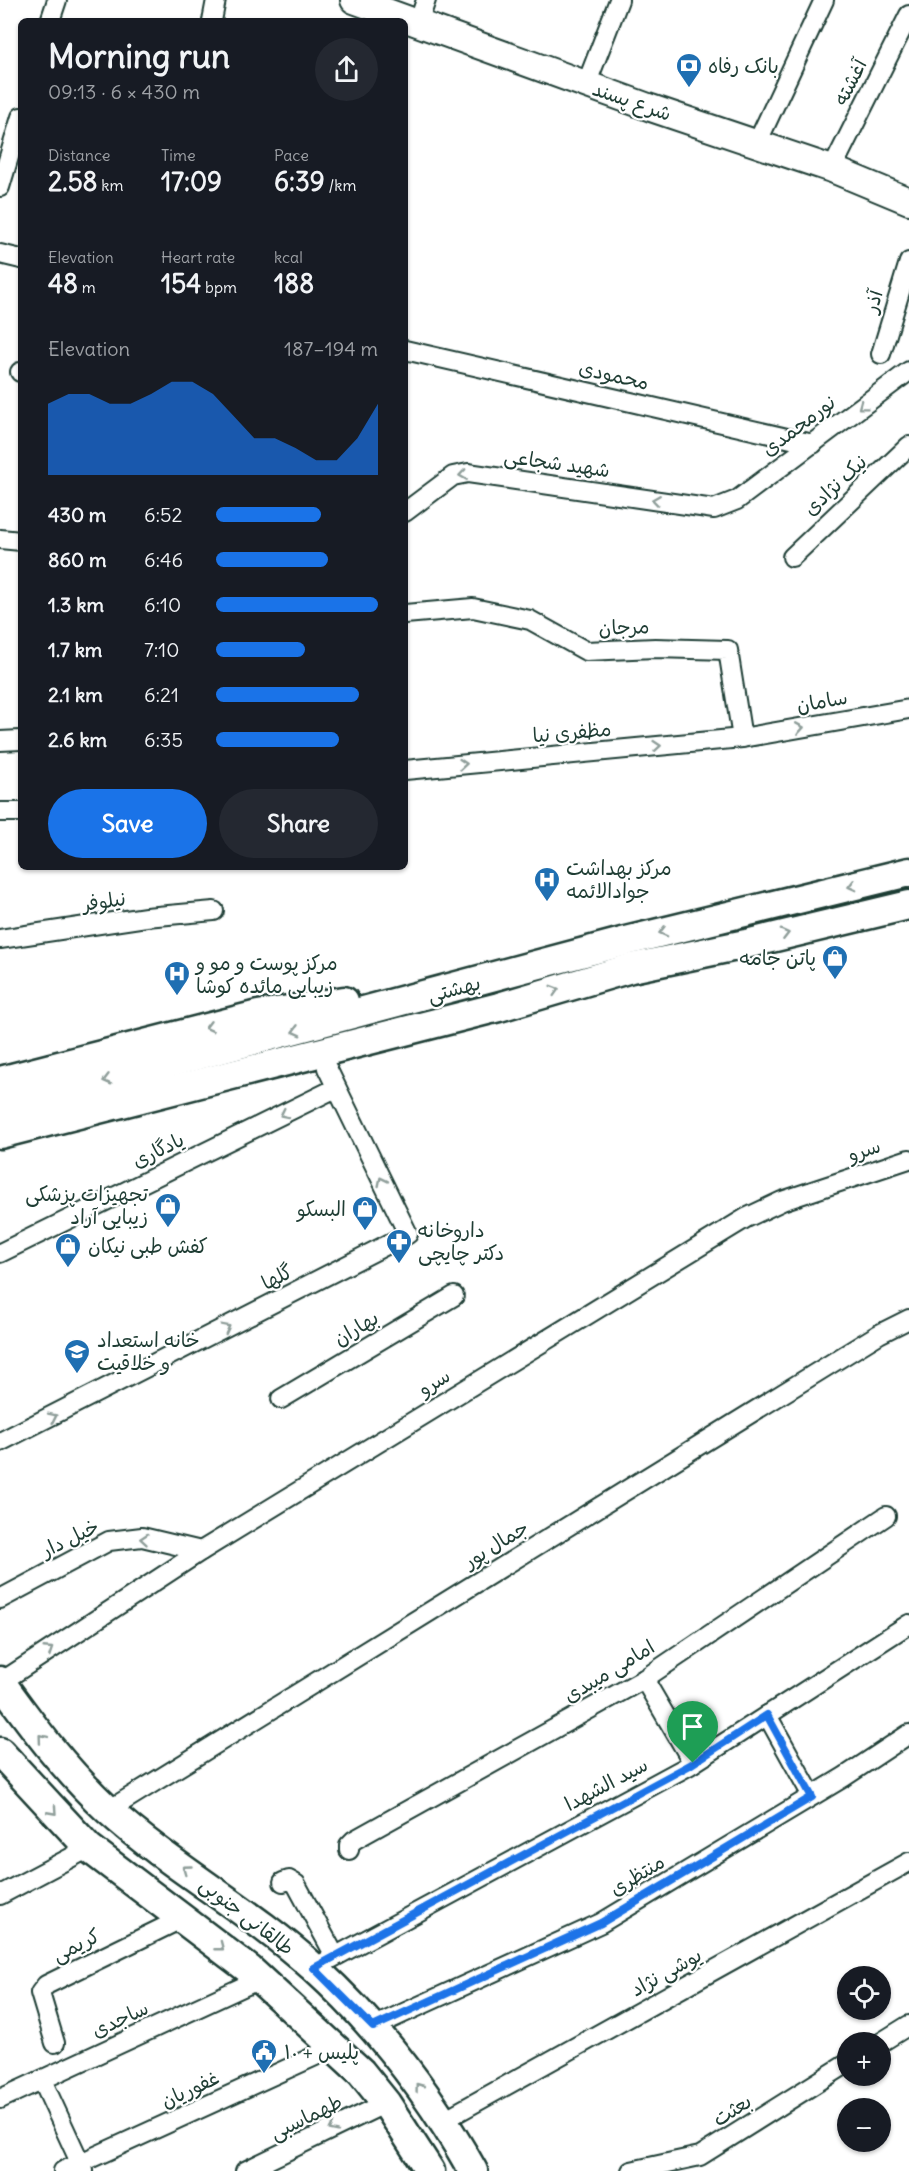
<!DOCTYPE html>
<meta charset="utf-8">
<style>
:root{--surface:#171b24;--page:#242831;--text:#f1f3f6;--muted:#9ea1a6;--accent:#1a73e8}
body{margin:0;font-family:Delius,"Playpen Sans Arabic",sans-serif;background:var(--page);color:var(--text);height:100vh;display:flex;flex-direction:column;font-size:22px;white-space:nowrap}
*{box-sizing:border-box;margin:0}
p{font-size:20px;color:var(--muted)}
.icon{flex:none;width:33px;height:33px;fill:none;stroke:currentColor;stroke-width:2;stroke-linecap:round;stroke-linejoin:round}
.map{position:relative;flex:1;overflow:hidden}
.side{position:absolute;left:18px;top:18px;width:390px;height:852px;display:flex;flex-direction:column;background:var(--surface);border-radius:9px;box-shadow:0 2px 4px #0004}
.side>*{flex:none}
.fabs{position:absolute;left:837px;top:1966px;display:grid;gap:12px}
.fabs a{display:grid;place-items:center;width:54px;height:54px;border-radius:50%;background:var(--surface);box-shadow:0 2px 4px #0004;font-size:30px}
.pin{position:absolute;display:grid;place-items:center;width:51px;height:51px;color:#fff;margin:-62px -26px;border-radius:50% 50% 50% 0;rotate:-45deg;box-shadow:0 0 6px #0007}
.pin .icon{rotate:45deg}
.round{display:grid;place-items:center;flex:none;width:63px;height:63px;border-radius:32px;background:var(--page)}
.headline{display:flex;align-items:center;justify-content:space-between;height:102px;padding:0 30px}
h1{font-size:33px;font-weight:800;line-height:45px}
.stats{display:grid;grid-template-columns:repeat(3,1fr);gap:9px;height:102px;padding:6px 30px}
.stats div{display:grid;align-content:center}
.stats b{font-size:26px;font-weight:800}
.stats small{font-size:16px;font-weight:400}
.stats p{font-size:16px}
.chart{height:168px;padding:12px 30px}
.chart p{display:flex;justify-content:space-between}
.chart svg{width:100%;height:108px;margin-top:6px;fill:var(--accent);opacity:.7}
.button{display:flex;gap:12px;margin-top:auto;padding:12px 30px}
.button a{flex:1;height:69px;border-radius:36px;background:var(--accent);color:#fff;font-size:24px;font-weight:800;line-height:69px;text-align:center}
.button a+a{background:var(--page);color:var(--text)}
ul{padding:0 30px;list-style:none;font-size:20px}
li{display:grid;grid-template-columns:96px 72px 1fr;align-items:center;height:45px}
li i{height:15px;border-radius:8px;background:var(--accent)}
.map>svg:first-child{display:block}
</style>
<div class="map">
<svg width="909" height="2171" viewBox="0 0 909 2171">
<rect width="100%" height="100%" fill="#fff"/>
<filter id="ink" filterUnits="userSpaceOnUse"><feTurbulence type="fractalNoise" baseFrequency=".0167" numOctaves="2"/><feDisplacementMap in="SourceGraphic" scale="12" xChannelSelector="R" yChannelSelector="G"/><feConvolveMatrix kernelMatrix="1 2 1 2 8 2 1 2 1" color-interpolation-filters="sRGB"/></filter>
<g filter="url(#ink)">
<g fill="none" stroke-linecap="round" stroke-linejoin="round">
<defs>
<g id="street">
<path d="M50 21 57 0"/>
<path d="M212 21 216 0"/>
<path d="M418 24 426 0"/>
<path d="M586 85 619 0"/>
<path d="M757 143 824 0"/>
<path d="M832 169 909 15"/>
<path d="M0 187 21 117"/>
<path d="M0 254 21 259"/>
<path d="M405 350 813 444"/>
<path d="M881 354 909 262"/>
<path d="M20 372H21"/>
<path d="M405 512 453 476 468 473 714 509 737 500 909 371"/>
<path d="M0 539 21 541"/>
<path d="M792 557 909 446"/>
<path d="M405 614 473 608 530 620 586 651 655 648 728 650 742 738"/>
<path d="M0 741 21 740"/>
<path d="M405 770 742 738 909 709"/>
<path d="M0 812H21"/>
<path d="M0 939 146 917 214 911"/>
<path d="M0 1253 336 1088"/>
<path d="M281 1399 454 1296"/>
<path d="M0 1442 408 1234 327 1068"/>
<path d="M0 1599 109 1541 142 1537 201 1551"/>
<path d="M644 1679 693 1763"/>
<path d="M1 1682 201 1551 746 1218 782 1201 909 1159"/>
<path d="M767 1715 812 1796"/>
<path d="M109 1810 879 1334 909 1319"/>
<path d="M349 1850V1845L354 1840 644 1679 886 1516"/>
<path d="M283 1882 289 1880 296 1884 335 1956"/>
<path d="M0 1895 89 1848"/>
<path d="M314 1968 690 1765 909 1624"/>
<path d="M373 2027 601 1923 844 1777 909 1734"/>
<path d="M55 2043 40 1993 46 1985 183 1918"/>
<path d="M880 2043 909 2025"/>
<path d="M42 2080 84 2171"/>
<path d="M0 2099 260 1979"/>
<path d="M444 2120 909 1862"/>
<path d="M63 2171 335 2047"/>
<path d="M245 2171 386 2103"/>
<path d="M631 2171 700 2156 848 2063"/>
</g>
<path id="secondary" d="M354 0 651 108 832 169 909 201"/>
<g id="primary">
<path d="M0 1081 258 1015 344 1001"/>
<path d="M0 1108 626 941 909 872"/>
<path d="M0 1134 499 1007 631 968 746 944 909 905"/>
<path d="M0 1681C33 1727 66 1771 108 1810 172 1868 250 1910 314 1968 378 2026 431 2096 473 2171"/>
<path d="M0 1752 89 1848 250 1970 361 2072 386 2103 430 2171"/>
</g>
</defs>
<use href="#street" stroke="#1f3d34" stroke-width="22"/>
<use href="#secondary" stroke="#1f3d34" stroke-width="30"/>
<use href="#primary" stroke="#1f3d34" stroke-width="33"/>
<use href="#street" stroke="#fff" stroke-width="18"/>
<use href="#secondary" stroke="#fff" stroke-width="26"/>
<use href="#primary" stroke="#fff" stroke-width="28"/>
</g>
<defs><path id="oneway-chevron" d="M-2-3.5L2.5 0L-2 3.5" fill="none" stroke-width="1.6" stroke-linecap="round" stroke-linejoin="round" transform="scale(1.5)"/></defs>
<g stroke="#8f9e9a">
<use href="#oneway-chevron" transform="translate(862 406) rotate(143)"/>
<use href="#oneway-chevron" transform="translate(463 475) rotate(172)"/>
<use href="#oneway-chevron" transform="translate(656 500) rotate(-172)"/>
<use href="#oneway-chevron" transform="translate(800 728) rotate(-10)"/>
<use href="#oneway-chevron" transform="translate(657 746) rotate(-5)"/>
<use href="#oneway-chevron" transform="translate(463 764) rotate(-5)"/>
<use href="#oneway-chevron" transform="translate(852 886) rotate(166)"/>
<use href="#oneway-chevron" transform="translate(663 932) rotate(166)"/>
<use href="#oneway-chevron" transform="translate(785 934) rotate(-14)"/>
<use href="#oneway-chevron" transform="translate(555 990) rotate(-17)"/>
<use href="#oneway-chevron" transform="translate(209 1027) rotate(165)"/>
<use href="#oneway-chevron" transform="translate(296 1031) rotate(165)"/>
<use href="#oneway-chevron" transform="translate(107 1080) rotate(165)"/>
<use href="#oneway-chevron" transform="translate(284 1114) rotate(154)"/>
<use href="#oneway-chevron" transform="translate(382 1181) rotate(-116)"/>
<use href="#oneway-chevron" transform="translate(226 1328) rotate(-27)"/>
<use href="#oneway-chevron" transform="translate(53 1417) rotate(-26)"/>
<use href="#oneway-chevron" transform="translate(144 1539) rotate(-175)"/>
<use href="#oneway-chevron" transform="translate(49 1650) rotate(-33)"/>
<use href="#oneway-chevron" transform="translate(42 1738) rotate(-130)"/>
<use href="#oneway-chevron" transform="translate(53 1811) rotate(48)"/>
<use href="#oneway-chevron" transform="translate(186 1869) rotate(-144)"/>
<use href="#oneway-chevron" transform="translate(220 1947) rotate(38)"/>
<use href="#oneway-chevron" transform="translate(419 2087) rotate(-127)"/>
<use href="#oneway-chevron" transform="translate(333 2128) rotate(154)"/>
</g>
</g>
<g fill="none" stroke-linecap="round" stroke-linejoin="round" filter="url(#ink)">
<defs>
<path id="route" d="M767 1715 812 1797 601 1923 373 2027 314 1968 690 1765Z"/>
</defs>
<use href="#route" stroke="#fff" stroke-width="12"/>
<use href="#route" stroke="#1a73e8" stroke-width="8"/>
</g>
<defs>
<symbol id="bank-pin" viewBox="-11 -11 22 30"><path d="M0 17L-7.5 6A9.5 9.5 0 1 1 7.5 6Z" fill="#1f6fb2" stroke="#fff"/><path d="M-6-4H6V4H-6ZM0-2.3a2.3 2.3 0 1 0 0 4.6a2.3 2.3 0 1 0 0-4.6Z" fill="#fff"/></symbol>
<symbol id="hospital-pin" viewBox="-11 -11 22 30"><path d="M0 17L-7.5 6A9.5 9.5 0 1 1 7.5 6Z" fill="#1f6fb2" stroke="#fff"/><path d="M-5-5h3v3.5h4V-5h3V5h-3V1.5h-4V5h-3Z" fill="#fff"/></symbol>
<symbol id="shop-pin" viewBox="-11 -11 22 30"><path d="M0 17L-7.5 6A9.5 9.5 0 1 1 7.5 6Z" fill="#1f6fb2" stroke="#fff"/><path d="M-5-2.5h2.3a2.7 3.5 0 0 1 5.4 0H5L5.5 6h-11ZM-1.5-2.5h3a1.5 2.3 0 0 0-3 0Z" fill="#fff"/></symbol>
<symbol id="pharmacy-pin" viewBox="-11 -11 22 30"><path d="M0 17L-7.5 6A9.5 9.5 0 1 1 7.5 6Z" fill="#1f6fb2" stroke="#fff"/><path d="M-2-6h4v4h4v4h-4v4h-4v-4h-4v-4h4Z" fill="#fff"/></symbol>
<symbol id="school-pin" viewBox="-11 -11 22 30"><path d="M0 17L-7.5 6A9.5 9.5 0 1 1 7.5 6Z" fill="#1f6fb2" stroke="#fff"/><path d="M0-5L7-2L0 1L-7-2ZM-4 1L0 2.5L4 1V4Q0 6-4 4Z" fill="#fff"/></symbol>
<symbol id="civic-pin" viewBox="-11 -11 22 30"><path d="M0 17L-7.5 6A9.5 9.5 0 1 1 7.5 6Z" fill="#1f6fb2" stroke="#fff"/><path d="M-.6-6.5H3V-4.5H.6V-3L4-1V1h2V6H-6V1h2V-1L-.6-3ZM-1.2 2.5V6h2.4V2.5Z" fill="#fff"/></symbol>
</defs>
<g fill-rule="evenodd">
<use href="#bank-pin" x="674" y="51" width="30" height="40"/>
<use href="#hospital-pin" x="532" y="865" width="30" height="40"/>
<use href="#shop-pin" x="820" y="943" width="30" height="40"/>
<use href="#hospital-pin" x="162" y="959" width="30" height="40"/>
<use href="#shop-pin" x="153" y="1191" width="30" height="40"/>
<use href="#shop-pin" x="350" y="1194" width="30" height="40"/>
<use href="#pharmacy-pin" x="384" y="1227" width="30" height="40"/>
<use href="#shop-pin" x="53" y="1231" width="30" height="40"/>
<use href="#school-pin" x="62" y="1337" width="30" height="40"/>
<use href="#civic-pin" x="249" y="2037" width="30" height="40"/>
</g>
<g text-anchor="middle" stroke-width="4.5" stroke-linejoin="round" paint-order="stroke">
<g font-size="20" fill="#1f3d34" stroke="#fff" text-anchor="start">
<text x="708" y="73">بانک رفاه</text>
<text x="566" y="875">مرکز بهداشت<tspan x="566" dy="23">جوادالائمه</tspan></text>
<text x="816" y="965" text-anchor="end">پاتن جامه</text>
<text x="196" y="970">مرکز پوست و مو و<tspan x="196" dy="23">زیبایی مائده کوشا</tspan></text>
<text x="148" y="1201" text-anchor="end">تجهیزات پزشکی<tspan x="148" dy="23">زیبایی آراد</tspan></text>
<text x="346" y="1216" text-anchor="end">البسکو</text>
<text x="418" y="1237">داروخانه<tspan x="418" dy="23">دکتر چایچی</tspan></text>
<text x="88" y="1253">کفش طبی نیکان</text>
<text x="97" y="1347">خانه استعداد<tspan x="97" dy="23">و خلاقیت</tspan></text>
<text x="284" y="2059">پلیس + ۱۰</text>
</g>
<g font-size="20" fill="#1f3d34" stroke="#fff">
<text transform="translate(850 82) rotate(-63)" y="7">آغشته</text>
<text transform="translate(632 101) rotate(19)" y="7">شرع پسند</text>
<text transform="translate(873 301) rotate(-73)" y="7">آذر</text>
<text transform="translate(614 375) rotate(13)" y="7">محمودی</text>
<text transform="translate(799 425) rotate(-37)" y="7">نورمحمدی</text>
<text transform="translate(557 463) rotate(8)" y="7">شهید شجاعی</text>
<text transform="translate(835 485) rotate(-43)" y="7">نیک نژادی</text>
<text transform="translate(624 627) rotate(-2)" y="7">مرجان</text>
<text transform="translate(822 701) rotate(-10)" y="7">سامان</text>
<text transform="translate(572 732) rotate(-5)" y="7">مظفری نیا</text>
<text transform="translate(104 901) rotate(-8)" y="7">نیلوفر</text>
<text transform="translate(454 989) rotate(-15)" y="7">بهشتى</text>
<text transform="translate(158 1150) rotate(-26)" y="7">یادگاری</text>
<text transform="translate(864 1150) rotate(-18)" y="7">سرو</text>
<text transform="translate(277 1277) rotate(-27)" y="7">گلها</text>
<text transform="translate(356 1328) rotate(-31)" y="7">بهاران</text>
<text transform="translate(434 1382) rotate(-31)" y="7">سرو</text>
<text transform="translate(70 1538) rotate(-26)" y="7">خیل دار</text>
<text transform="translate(496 1544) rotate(-32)" y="7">جمال پور</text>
<text transform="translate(609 1671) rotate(-31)" y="7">امامی میبدی</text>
<text transform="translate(606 1784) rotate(-28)" y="7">سید الشهدا</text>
<text transform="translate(637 1875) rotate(-31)" y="7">منتظری</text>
<text transform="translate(247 1916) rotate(38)" y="7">طالقانی جنوبی</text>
<text transform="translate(76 1945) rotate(-26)" y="7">کریمی</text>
<text transform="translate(666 1972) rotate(-29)" y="7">یوشی نژاد</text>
<text transform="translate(120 2019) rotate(-25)" y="7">ساجدی</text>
<text transform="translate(190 2089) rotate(-25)" y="7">غفوریان</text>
<text transform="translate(732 2110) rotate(-32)" y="7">بعثت</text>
<text transform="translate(306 2117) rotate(-26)" y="7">طهماسبی</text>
</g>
</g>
</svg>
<div class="fabs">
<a><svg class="icon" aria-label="locate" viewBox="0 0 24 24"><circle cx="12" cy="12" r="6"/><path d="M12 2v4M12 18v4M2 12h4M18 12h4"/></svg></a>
<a>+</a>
<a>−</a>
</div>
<div class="pin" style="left:693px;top:1763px;background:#1e9e55"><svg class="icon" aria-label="arrive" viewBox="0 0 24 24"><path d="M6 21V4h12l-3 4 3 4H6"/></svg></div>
<section class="side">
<div class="headline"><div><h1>Morning run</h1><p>09:13 · 6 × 430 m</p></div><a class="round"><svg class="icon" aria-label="share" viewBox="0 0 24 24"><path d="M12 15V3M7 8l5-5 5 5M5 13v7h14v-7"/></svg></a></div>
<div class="stats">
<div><p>Distance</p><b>2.58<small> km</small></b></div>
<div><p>Time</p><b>17:09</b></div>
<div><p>Pace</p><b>6:39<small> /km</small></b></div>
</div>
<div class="stats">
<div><p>Elevation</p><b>48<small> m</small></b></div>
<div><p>Heart rate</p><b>154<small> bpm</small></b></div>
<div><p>kcal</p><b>188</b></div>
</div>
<div class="chart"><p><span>Elevation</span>187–194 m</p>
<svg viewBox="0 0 160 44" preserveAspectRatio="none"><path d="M0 44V15L10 11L20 11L30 15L40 15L50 11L60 6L70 6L80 11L90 20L100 29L110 29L120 33L130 38L140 38L150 29L160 15V44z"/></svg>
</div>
<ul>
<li><b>430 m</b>6:52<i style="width:65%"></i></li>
<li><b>860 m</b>6:46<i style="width:69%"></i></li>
<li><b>1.3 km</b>6:10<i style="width:100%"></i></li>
<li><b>1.7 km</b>7:10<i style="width:55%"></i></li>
<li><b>2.1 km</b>6:21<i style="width:88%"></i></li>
<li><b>2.6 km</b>6:35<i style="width:76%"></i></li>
</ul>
<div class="button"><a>Save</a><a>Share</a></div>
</section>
</div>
